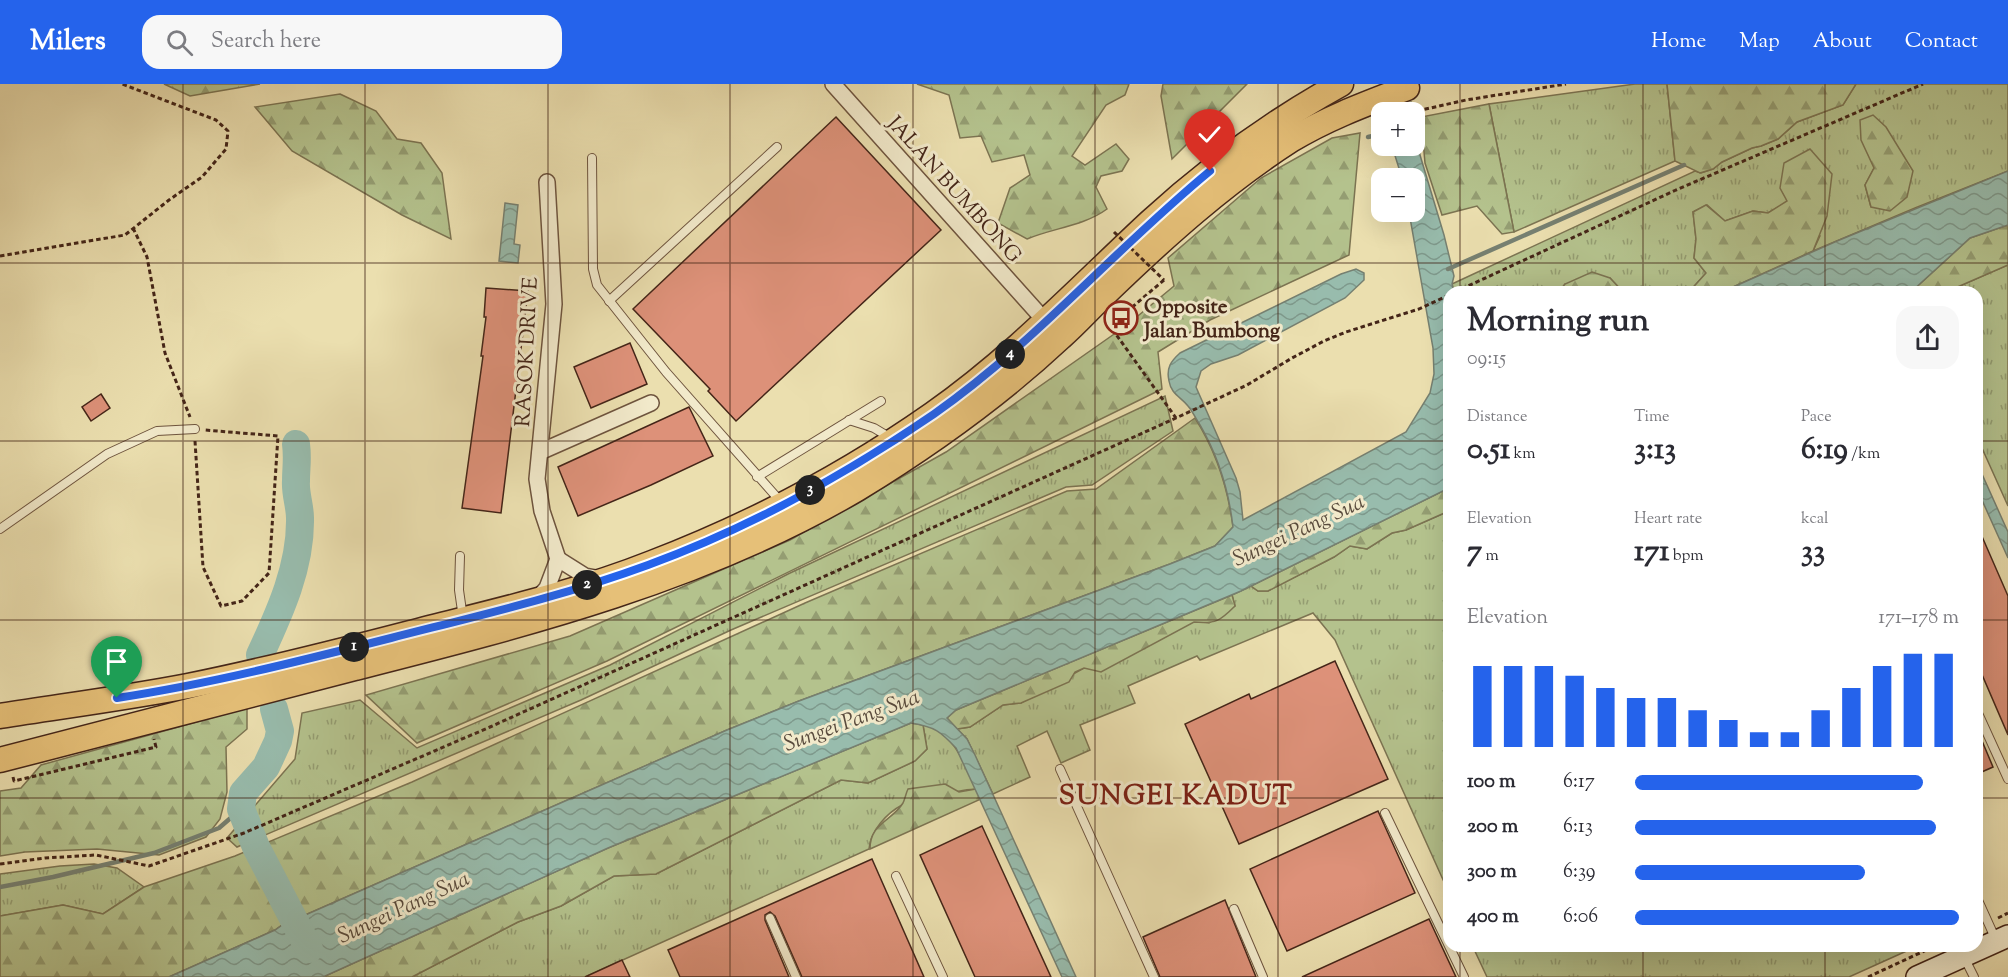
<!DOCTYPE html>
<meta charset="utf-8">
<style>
:root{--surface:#fff;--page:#f7f7f7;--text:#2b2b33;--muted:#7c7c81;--accent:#2563eb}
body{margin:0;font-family:"Sorts Mill Goudy",serif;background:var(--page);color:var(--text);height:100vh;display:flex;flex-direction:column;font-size:22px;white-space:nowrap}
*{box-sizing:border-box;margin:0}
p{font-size:20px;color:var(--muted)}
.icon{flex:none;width:33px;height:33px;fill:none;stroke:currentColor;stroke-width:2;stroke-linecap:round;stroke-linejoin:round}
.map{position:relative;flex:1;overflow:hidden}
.details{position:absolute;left:1443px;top:202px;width:540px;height:666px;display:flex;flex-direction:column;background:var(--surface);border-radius:18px;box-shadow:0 6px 24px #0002}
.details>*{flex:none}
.fabs{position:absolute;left:1371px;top:18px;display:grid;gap:12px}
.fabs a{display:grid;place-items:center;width:54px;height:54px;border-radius:12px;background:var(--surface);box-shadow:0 6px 24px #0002;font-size:30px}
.pin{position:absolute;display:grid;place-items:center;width:51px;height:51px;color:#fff;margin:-62px -26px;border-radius:50% 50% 50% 0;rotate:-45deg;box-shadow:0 0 6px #0007}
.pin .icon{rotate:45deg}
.km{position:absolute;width:30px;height:30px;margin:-15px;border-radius:50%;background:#222;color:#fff;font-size:16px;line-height:30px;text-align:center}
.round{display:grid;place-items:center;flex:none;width:63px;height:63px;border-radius:18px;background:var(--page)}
.overview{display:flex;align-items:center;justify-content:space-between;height:102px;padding:0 24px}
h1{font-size:33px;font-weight:700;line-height:45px}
.stats{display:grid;grid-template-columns:repeat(3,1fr);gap:9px;height:102px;padding:6px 24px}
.stats div{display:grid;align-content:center}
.stats b{font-size:30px;font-weight:700}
.stats small{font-size:16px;font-weight:400}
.stats p{font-size:16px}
.chart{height:168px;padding:12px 24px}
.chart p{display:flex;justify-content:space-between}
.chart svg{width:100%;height:108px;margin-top:6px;stroke:var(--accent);stroke-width:6}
ul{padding:0 24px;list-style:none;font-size:20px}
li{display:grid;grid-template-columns:96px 72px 1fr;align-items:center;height:45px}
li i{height:15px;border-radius:8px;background:var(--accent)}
header{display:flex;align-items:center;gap:36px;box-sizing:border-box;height:84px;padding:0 30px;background:var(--accent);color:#fff}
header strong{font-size:28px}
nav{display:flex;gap:33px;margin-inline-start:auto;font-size:21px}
.search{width:420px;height:54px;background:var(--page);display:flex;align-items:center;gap:15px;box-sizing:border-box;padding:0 21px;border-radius:18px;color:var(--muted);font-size:22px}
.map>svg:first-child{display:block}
</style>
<header>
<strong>Milers</strong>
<div class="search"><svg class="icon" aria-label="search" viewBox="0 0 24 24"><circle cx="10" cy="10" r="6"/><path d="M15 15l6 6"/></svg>Search here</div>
<nav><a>Home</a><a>Map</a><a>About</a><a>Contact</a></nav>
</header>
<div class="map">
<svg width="2008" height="893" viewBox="0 0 2008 893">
<defs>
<pattern id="grass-tufts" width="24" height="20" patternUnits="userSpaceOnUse" patternTransform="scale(1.5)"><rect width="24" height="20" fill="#b4c28d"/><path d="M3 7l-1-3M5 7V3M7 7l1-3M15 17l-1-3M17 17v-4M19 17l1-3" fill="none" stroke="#949d72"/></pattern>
<pattern id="forest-firs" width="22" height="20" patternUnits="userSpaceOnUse" patternTransform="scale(1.5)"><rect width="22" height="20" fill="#b4c28d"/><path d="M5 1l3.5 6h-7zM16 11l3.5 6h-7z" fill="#949d72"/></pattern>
<pattern id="water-waves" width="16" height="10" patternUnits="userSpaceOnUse" patternTransform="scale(1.5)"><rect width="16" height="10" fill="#98bcad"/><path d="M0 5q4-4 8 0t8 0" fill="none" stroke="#7e998c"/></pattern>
</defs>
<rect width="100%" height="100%" fill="#ebdfaf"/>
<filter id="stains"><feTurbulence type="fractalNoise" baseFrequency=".00333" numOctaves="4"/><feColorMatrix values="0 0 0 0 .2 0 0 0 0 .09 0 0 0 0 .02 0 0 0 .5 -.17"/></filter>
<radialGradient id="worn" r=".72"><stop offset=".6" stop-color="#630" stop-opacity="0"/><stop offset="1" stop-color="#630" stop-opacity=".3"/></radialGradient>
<g fill="url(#grass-tufts)" stroke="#7c7452" stroke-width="1.5" fill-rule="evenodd">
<path d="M1635 0H1667L1675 77 1514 148 1489 20Z"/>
<path d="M1856 0H2008V87L1915 124 1813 167 1820 152 1787 118 1768 129 1753 127 1725 137 1707 121 1693 128 1696 155 1694 174 1706 189 1689 208H1623L1610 194 1565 200 1559 208H1454L1452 200 1695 87 1701 89 1713 85 1722 78 1752 64 1761 62 1778 55 1797 38 1843 21ZM1874 84 1871 123 1865 101Z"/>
<path d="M2008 181V422L1977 353V208H1946Z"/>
<path d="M1165 312 1173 347 1092 401 1066 403 731 546 581 616 237 763 227 754 295 675 302 629 360 616 417 664 610 581 788 490Z"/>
<path d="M1449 427V809L1335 556 1313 529 1200 576 1197 572 1128 602 1135 619 1080 641 1090 666 1061 679 1047 647 1017 662 1030 693 993 710 967 655 957 645 970 643 1003 621 1021 619 1084 584 1157 557 1194 537 1209 539 1235 522 1232 511 1251 502 1258 507H1268L1334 473 1350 462 1367 465 1392 449 1406 446Z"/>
<path d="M923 641C953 646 965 681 976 705 967 705 909 716 902 721 887 729 870 747 869 765L585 893H412L518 838 561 822 614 792 656 790 841 696 868 699 915 677 927 665Z"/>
<path d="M94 780 117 784 144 803 103 830 63 821 0 832V790L60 782Z"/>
<path d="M1910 862 1911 865 1849 893H1487L1473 863Z"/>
</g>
<g fill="url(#forest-firs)" stroke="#7c7452" stroke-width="1.5">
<path d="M164 0H260L190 12Z"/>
<path d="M917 0H1129L1125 11 1106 21 1072 72 1085 81 1116 60 1129 75 1122 87 1101 92 1096 103 1107 125C1084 142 1053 144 1027 155L998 139 1010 104 1030 91 1024 71 992 78 981 52 960 54 949 11Z"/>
<path d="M1163 0H1247L1172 75 1161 12Z"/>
<path d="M1667 0H1856L1843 21 1797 38 1778 55 1761 62 1752 64 1722 78 1713 85 1700 89 1675 77Z"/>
<path d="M340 10 376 27 397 55 421 59 442 89 451 155 402 131 292 67 255 23Z"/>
<path d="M1489 20 1514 148 1502 150 1477 122 1442 131 1425 79 1421 33Z"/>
<path d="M1873 31 1886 43 1913 87 1907 113 1890 127 1871 123 1865 101 1874 84 1861 56 1860 36Z"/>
<path d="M1360 49 1349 171 1210 236 1158 268 1162 305 607 577 417 659 366 611 570 552 790 456 946 368 1127 241 1174 202 1168 174 1261 94 1332 54Z"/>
<path d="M1810 65 1832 90 1827 132 1813 167 1722 208H1689L1706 189 1694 174 1696 155 1693 128 1706 121 1725 137 1753 127 1768 129 1787 117 1780 104 1784 79Z"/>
<path d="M2008 141V181L1946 208H1911L1970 154Z"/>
<path d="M1592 188 1610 194 1623 208H1559L1565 200Z"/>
<path d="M1195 334C1216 367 1228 404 1233 443L1215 462 1170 480 799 617 727 646 303 832 292 834 275 846 169 893H0V832L63 821 103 830 144 803 235 772 412 698 805 519 1067 407 1096 405Z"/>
<path d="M1449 404V427L1406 446 1392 449 1367 465 1350 462 1334 473 1268 507H1258L1251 502Z"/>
<path d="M1232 511 1235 522C1220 537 1216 540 1194 538L1101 588 1084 584 1075 588 1069 598 1021 619 1003 621 970 643 957 645 947 634 956 626Z"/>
<path d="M247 624V645L226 663 227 708 220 735 206 753 159 771 97 765 25 768 0 772V707L21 704 41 681Z"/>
<path d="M911 639 923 641 927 665 915 677 868 699 841 696 656 790 614 792 561 822 518 838 412 893H323L608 764Z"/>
<path d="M945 700 959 708 976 705 981 715 870 765C870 739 892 737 903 719 905 715 906 709 908 705Z"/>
</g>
<g fill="url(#water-waves)" stroke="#768071" stroke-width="1.5">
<path d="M1411 18 1414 28H1383L1382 26Z"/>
<path d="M1415 31 1418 45 1420 71 1444 151 1454 192 1452 200 1454 208H1449V404L1241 507 956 626 947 634 967 655 975 671 1076 893H1062L956 664C940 647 935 643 911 639L608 764 323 893H169L275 846 292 834 303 832 727 646 799 617 1170 480 1215 462 1233 443C1229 408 1218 372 1200 341 1196 335 1193 328 1188 322 1181 313 1171 310 1169 297 1166 284 1171 277 1180 269L1341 190 1356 185 1364 189V196L1345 214 1238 271 1211 280 1201 287 1196 303 1236 394 1240 408 1243 436 1406 348 1430 309 1434 290 1433 264 1409 128H1414V94H1402L1392 62H1414Z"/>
<path d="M2008 87V141L1970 154 1911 208H1722L1837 157Z"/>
<path d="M505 119 518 121 514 160 520 161 518 179 499 177Z"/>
<path d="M1977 379 2008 448V474L1977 405Z"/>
</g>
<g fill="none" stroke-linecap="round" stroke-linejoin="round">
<g stroke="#768071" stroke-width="4.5">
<path d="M1368 53 1382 50"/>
<path d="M1448 185 1684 81"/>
<path d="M0 803 53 793 154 769 219 744 241 725"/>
</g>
<g stroke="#98bcad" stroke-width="28">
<path d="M260 571C280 528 301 482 300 434 300 422 295 409 296 397 296 383 298 375 296 360"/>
<path d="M274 625 280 647 278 657 266 683 243 709 241 725 256 763 309 865"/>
</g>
</g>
<g fill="#dd9179" stroke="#442518" stroke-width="1.5">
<path d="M836 33 941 146 736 337 708 307 710 305 633 225Z"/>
<path d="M486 204 528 207 501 429 462 424 483 272H481L486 233H484Z"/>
<path d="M630 259 647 300 591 324 574 283Z"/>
<path d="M101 310 110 324 91 337 82 323Z"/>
<path d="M689 323 713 372 651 401 578 432 558 383Z"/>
<path d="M1977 441 2008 512V651L1977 579Z"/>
<path d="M1335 577 1388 695 1239 760 1185 640 1249 610 1251 615Z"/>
<path d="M1977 645 1993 683 1977 690Z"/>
<path d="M1378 727 1415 809 1287 867 1250 785Z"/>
<path d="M982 742 1051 893H975L920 771Z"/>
<path d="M872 775 924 893H802L775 832 770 828 765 831V836L789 893H680L668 866Z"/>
<path d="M1225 816 1256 893H1160L1143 853Z"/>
<path d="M1429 835 1456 893H1302Z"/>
<path d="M622 876 630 893H585Z"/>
</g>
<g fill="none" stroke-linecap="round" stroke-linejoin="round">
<defs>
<g id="lane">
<path d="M592 74 593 185 597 201 666 288 781 418"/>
<path d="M609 217 777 63"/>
<path d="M849 336 874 344 889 353"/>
<path d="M757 393 881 317"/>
<path d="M0 445 107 370 157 347 195 345"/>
<path d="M460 472 459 506 463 534"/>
<path d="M1977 627 2008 695"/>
<path d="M1060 685 1154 893"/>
<path d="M1385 729 1464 893"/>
<path d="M896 792 943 893"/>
<path d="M1977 814 1996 856"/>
<path d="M1234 825 1263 893"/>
<path d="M770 834 796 893"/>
<path d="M1964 873 1974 893"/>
</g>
<g id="street">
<path d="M833 0 1046 238"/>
<path d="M547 98 554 220 537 395 542 427 558 475"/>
<path d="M540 368 651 319"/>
<path d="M558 475 585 492 601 495"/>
<path d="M537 515 547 504 558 475"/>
</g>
<path id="secondary" d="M1917 893 2008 852"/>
<g id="primary">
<path d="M0 632C63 622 126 614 188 602 263 587 337 568 410 549 491 528 574 510 652 479 751 441 846 391 933 330 1013 274 1079 204 1150 138 1208 85 1272 38 1341 0"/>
<path d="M0 676C119 646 237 614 355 584 528 540 702 496 857 405 929 361 999 311 1061 253 1077 239 1091 223 1107 208 1164 153 1224 99 1291 56 1327 34 1368 19 1407 4"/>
</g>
</defs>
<use href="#lane" stroke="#6e543e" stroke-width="10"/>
<use href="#street" stroke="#6e543e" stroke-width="18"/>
<use href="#secondary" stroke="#442518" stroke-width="24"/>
<use href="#primary" stroke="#442518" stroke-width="27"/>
<g stroke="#442518" stroke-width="3" stroke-dasharray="4.5 3" stroke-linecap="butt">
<path d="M1415 20 1417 27 1466 16 1566 0"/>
<path d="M133 144 147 173 165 269 190 333"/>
<path d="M0 172 125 151 169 116 202 93 226 65 228 47 216 36 122 0"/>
<path d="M1164 196 1110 242 1176 334"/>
<path d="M1455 208 1676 106 1923 0"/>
<path d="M195 357 203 483 221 522 242 517 269 489 278 352 205 346"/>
<path d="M13 693 14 697 156 663 154 655"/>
<path d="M0 780 45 774 96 771 149 782 244 749 490 643 1176 334 1247 301 1292 274 1324 257 1346 248 1419 225 1449 211"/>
<path d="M1998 834 2008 829"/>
<path d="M1868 893 1935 862"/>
</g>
<use href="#lane" stroke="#f2eacb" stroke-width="8"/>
<use href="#street" stroke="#f2eacb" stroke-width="15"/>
<use href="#secondary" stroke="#f2eacb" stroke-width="21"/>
<use href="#primary" stroke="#e6c078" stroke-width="24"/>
<path stroke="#442518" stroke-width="3" stroke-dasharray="4.5 3" stroke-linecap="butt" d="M1114 148 1164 196"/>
</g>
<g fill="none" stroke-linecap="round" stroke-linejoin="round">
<defs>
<path id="route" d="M117 614C209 600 300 577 391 554 477 532 564 512 648 481 749 444 845 391 934 330 1035 259 1115 165 1210 87"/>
</defs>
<use href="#route" stroke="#fff" stroke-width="12"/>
<use href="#route" stroke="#2563eb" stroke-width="8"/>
</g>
<path fill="none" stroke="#442518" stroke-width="1.5" stroke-opacity="0.55" d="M183 0V893M365 0V893M548 0V893M730 0V893M913 0V893M1095 0V893M1278 0V893M1460 0V208M1643 0V208M1825 0V208M0 179H2008M0 357H1449M1977 357H2008M0 536H1449M1977 536H2008M0 714H1449M1977 714H2008M1460 862V893M1643 862V893M1825 862V893"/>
<defs>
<symbol id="bus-ring" viewBox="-11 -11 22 22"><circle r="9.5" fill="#f2eacb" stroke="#8f2418" stroke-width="1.5"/><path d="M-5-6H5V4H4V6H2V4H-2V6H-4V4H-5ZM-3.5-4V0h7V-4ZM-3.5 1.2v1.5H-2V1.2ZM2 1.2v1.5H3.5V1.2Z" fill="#8f2418"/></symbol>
</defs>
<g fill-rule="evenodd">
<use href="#bus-ring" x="1102" y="215" width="38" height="38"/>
</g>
<g text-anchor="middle" stroke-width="6" stroke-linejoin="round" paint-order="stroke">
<g font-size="21" fill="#442518" stroke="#f2eacb">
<text transform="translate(955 105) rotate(48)" y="7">JALAN BUMBONG</text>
<text transform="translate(526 268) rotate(-87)" y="7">RASOK DRIVE</text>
</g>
<g font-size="21" font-weight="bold" fill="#442518" stroke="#f2eacb" text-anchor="start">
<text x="1144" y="229">Opposite<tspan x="1144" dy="24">Jalan Bumbong</tspan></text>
</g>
<g font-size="22" font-style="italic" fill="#594b3d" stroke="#f2eacb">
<text transform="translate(1298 445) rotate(-25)" y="8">Sungei Pang Sua</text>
<text transform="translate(851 635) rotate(-20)" y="8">Sungei Pang Sua</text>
<text transform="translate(403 822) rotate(-25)" y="8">Sungei Pang Sua</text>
</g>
<g font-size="27" font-weight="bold" letter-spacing="1.5" fill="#7a1f14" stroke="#f2eacb">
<text x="1176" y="720">SUNGEI KADUT</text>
</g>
</g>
<rect width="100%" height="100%" filter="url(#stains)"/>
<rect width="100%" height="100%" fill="url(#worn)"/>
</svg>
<div class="fabs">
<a>+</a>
<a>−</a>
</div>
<div class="pin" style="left:117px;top:614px;background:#1e9e55"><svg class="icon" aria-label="arrive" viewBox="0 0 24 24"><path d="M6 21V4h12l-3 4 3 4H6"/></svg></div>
<div class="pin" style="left:1210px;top:87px;background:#d93025"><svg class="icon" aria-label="check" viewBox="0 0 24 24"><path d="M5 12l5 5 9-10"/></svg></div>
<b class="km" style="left:354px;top:563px">1</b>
<b class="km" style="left:587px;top:501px">2</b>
<b class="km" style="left:810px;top:406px">3</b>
<b class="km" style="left:1010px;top:270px">4</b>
<section class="details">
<div class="overview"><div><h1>Morning run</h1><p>09:15</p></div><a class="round"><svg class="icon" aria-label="share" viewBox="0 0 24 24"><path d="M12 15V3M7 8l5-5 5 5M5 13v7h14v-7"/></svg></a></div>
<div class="stats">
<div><p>Distance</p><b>0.51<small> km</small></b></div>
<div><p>Time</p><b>3:13</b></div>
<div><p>Pace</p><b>6:19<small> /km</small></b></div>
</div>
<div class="stats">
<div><p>Elevation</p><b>7<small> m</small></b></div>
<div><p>Heart rate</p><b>171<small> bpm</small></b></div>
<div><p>kcal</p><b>33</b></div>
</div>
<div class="chart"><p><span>Elevation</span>171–178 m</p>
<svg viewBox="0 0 160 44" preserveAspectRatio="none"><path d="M5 44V11M15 44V11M25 44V11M35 44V15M45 44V20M55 44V24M65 44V24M75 44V29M85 44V33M95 44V38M105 44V38M115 44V29M125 44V20M135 44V11M145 44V6M155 44V6"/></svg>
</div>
<ul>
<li><b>100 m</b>6:17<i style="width:89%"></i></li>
<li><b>200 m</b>6:13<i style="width:93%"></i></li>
<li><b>300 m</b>6:39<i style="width:71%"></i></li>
<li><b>400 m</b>6:06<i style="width:100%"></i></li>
</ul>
</section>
</div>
